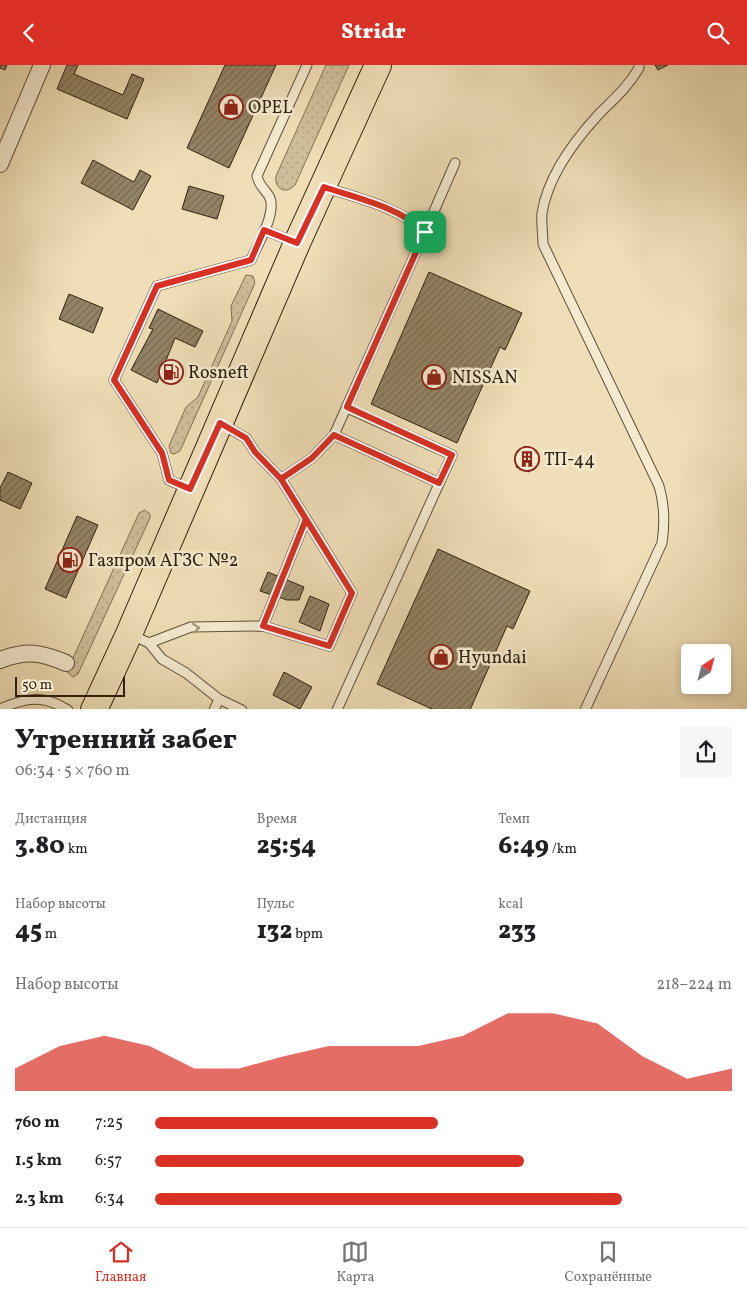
<!DOCTYPE html>
<html lang="ru">
<meta charset="utf-8">
<style>
:root{--surface:#fff;--page:#f6f6f6;--text:#202124;--muted:#757577;--line:#e0e0e0;--accent:#d93025}
body{margin:0;font-family:Vollkorn,serif;background:var(--page);color:var(--text);height:100vh;display:flex;flex-direction:column;font-size:19px;white-space:nowrap}
*{box-sizing:border-box;margin:0}
p{font-size:16px;color:var(--muted)}
.icon{flex:none;width:28px;height:28px;fill:none;stroke:currentColor;stroke-width:2;stroke-linecap:round;stroke-linejoin:round}
.map{position:relative;height:644px;overflow:hidden}
.details{display:flex;flex-direction:column;background:var(--surface);flex:1}
.details>*{flex:none}
.needle{width:32px;rotate:36deg}
.fabs{position:absolute;left:681px;top:579px;display:grid;gap:10px}
.fabs a{display:grid;place-items:center;width:50px;height:50px;border-radius:5px;background:var(--surface);box-shadow:0 2px 8px #0003;font-size:25px}
.scale{position:absolute;left:15px;bottom:12px;width:110px;box-sizing:border-box;padding-left:5px;border:2px solid #31220e;border-top:0;font-size:14px;line-height:18px;white-space:nowrap;color:#31220e;-webkit-text-stroke:4px #f5ead0;paint-order:stroke}
.pin{position:absolute;display:grid;place-items:center;width:42px;height:42px;color:#fff;margin:-21px;border-radius:10px;box-shadow:0 2px 8px #0006}
.round{display:grid;place-items:center;flex:none;width:52px;height:52px;border-radius:5px;background:var(--page)}
.head{display:flex;align-items:center;justify-content:space-between;height:85px;padding:0 15px}
h1{font-size:28px;font-weight:800;line-height:38px}
.metrics{display:grid;grid-template-columns:repeat(3,1fr);gap:8px;height:85px;padding:5px 15px}
.metrics div{display:grid;align-content:center}
.metrics b{font-size:25px;font-weight:800}
.metrics small{font-size:14px;font-weight:400}
.metrics p{font-size:14px}
.chart{height:140px;padding:10px 15px}
.chart p{display:flex;justify-content:space-between}
.chart svg{width:100%;height:90px;margin-top:5px;fill:var(--accent);opacity:.7}
ul{padding:0 15px;list-style:none;font-size:16px}
li{display:grid;grid-template-columns:80px 60px 1fr;align-items:center;height:38px}
li i{height:12px;border-radius:6px;background:var(--accent)}
header{display:flex;justify-content:space-between;align-items:center;height:65px;padding:0 15px;background:var(--accent);color:#fff;font-size:22px;font-weight:800}
.tab-bar{display:flex;justify-content:space-around;align-items:center;height:70px;border-top:1px solid var(--line);background:var(--surface);font-size:14px;color:var(--muted)}
.tab-bar a{display:grid;justify-items:center;gap:2px}
.tab-bar .selected{color:var(--accent)}
.map>svg:first-child{display:block}
</style>
<header><svg class="icon" aria-label="back" viewBox="0 0 24 24"><path d="M15 5l-7 7 7 7"/></svg>Stridr<svg class="icon" aria-label="search" viewBox="0 0 24 24"><circle cx="10" cy="10" r="6"/><path d="M15 15l6 6"/></svg></header>
<div class="map">
<svg width="747" height="645" viewBox="0 0 747 645">
<defs>
<pattern id="grass-dots" width="8" height="8" patternUnits="userSpaceOnUse" patternTransform="scale(1.25)"><rect width="8" height="8" fill="#cfbe9a"/><path d="M2 2h.1M6 6h.1" fill="none" stroke="#b2a384" stroke-width="1.8" stroke-linecap="round"/></pattern>
<pattern id="building-hatch" width="6" height="6" patternUnits="userSpaceOnUse" patternTransform="scale(1.25)"><rect width="6" height="6" fill="#948466"/><path d="M-1 1l2-2M0 6l6-6M5 7l2-2" fill="none" stroke="#796c52"/></pattern>
</defs>
<rect width="100%" height="100%" fill="#efdeb7"/>
<filter id="stains"><feTurbulence type="fractalNoise" baseFrequency=".004" numOctaves="4"/><feColorMatrix values="0 0 0 0 .2 0 0 0 0 .09 0 0 0 0 .02 0 0 0 .5 -.17"/></filter>
<radialGradient id="worn" r=".72"><stop offset=".6" stop-color="#630" stop-opacity="0"/><stop offset="1" stop-color="#630" stop-opacity=".3"/></radialGradient>
<g fill="url(#grass-dots)" stroke="#807054">
<path d="M326 0H349L295 120C286 130 274 124 276 111Z"/>
<path d="M246 210 253 211 255 218 180 386 174 389 171 388 169 381 186 342 198 332 232 256 231 241Z"/>
<path d="M145 445 150 449V453L78 609 73 612 67 607 68 604 139 448Z"/>
</g>
<g fill="url(#building-hatch)" stroke="#31220e">
<path d="M0 0H7L5 5 0 3Z"/>
<path d="M67 0H78L74 9 123 30 132 9 144 14 127 54 57 24Z"/>
<path d="M225 0H276L229 103 187 83Z"/>
<path d="M655 0H668L658 5Z"/>
<path d="M93 95 134 117 140 105 151 111 133 145 81 118Z"/>
<path d="M189 121 224 131 217 154 182 144Z"/>
<path d="M429 207 522 248 505 285 500 282 457 378 371 339Z"/>
<path d="M69 229 103 243 93 268 59 254Z"/>
<path d="M158 244 203 266 195 282 175 273 157 318 131 305 153 264 149 263Z"/>
<path d="M525 381 537 387 529 407 516 402Z"/>
<path d="M8 407 32 418 20 444 0 435V423Z"/>
<path d="M77 451 98 460 66 533 45 524Z"/>
<path d="M438 484 530 526 513 564 507 561 470 645H434L377 619Z"/>
<path d="M268 507 304 522 299 535H287L260 526Z"/>
<path d="M310 531 329 539 320 566 299 557Z"/>
<path d="M284 607 312 622 300 644 273 630Z"/>
</g>
<g fill="none" stroke-linecap="round" stroke-linejoin="round">
<defs>
<g id="lane">
<path d="M264 165 294 177"/>
<path d="M425 167 455 98"/>
<path d="M221 359 246 373 255 387 281 414 312 393 334 370 425 167C399 142 357 133 324 122"/>
<path d="M334 370 439 418"/>
<path d="M189 424 169 415 162 388 114 315 157 221 251 195C257 180 278 147 269 131 264 123 259 121 257 111L307 0"/>
<path d="M263 561 306 454 281 414"/>
<path d="M132 570 149 578 162 594 186 608 219 634 242 645"/>
<path d="M149 578 191 562 263 561 329 581 352 528 306 454"/>
<path d="M0 644C27 632 43 630 68 645"/>
<path d="M214 645 219 634"/>
<path d="M337 645 452 390 347 343"/>
<path d="M585 645 662 478C665 458 665 441 659 421L543 179C543 169 541 158 542 148 548 111 574 76 599 49 615 33 627 23 639 3V0"/>
</g>
<g id="street">
<path d="M0 99 42 0"/>
<path d="M0 595C27 585 40 587 66 598"/>
</g>
<path id="primary" d="M94 645 129 569 297 178 378 0"/>
</defs>
<use href="#lane" stroke="#605138" stroke-width="11"/>
<use href="#street" stroke="#605138" stroke-width="18"/>
<use href="#primary" stroke="#31220e" stroke-width="28"/>
<use href="#lane" stroke="#f5ead0" stroke-width="9"/>
<use href="#street" stroke="#f5ead0" stroke-width="16"/>
<use href="#primary" stroke="#efdeb7" stroke-width="26"/>
</g>
<defs><path id="oneway-chevron" d="M-2-3.5L2.5 0L-2 3.5" fill="none" stroke-width="1.6" stroke-linecap="round" stroke-linejoin="round" transform="scale(1.25)"/></defs>
<use stroke="#9d9079" href="#oneway-chevron" transform="translate(196 563) rotate(-6)"/>
<g fill="none" stroke-linecap="round" stroke-linejoin="round">
<defs>
<path id="route" d="M425 167C399 142 357 133 324 122L297 178 264 165 251 195 157 221 114 315 162 388 169 415 190 424 220 358 246 373 255 387 281 414 306 454 263 561 329 581 352 528 281 414 312 393 334 370 439 418 452 390 347 342 425 167"/>
</defs>
<use href="#route" stroke="#fff" stroke-width="10"/>
<use href="#route" stroke="#d93025" stroke-width="6"/>
</g>
<defs>
<symbol id="shop-ring" viewBox="-11 -11 22 22"><circle r="9.5" fill="#f5ead0" stroke="#8f2418" stroke-width="1.5"/><path d="M-5-2.5h2.3a2.7 3.5 0 0 1 5.4 0H5L5.5 6h-11ZM-1.5-2.5h3a1.5 2.3 0 0 0-3 0Z" fill="#8f2418"/></symbol>
<symbol id="fuel-ring" viewBox="-11 -11 22 22"><circle r="9.5" fill="#f5ead0" stroke="#8f2418" stroke-width="1.5"/><path d="M-5.5-6h7V0h2V4h1.3V-2.5L3-4.5l.8-.8L6-3V5H2.5V1h-1V6h-7ZM-4.2-4.7v3.2H.2V-4.7Z" fill="#8f2418"/></symbol>
<symbol id="building-ring" viewBox="-11 -11 22 22"><circle r="9.5" fill="#f5ead0" stroke="#8f2418" stroke-width="1.5"/><path d="M-4-6H4V6H1V3H-1V6H-4ZM-2.5-4.3h1.7v1.8h-1.7ZM.8-4.3h1.7v1.8H.8ZM-2.5-1h1.7V.8h-1.7ZM.8-1h1.7V.8H.8Z" fill="#8f2418"/></symbol>
</defs>
<g fill-rule="evenodd">
<use href="#shop-ring" x="217" y="28" width="28" height="28"/>
<use href="#fuel-ring" x="157" y="293" width="28" height="28"/>
<use href="#shop-ring" x="420" y="298" width="28" height="28"/>
<use href="#building-ring" x="513" y="380" width="28" height="28"/>
<use href="#fuel-ring" x="56" y="481" width="28" height="28"/>
<use href="#shop-ring" x="427" y="578" width="28" height="28"/>
</g>
<g text-anchor="middle" stroke-width="5" stroke-linejoin="round" paint-order="stroke">
<g font-size="18" fill="#31220e" stroke="#f5ead0" text-anchor="start">
<text x="248" y="48">OPEL</text>
<text x="188" y="313">Rosneft</text>
<text x="452" y="318">NISSAN</text>
<text x="544" y="400">ТП-44</text>
<text x="88" y="501">Газпром АГЗС №2</text>
<text x="458" y="598">Hyundai</text>
</g>
</g>
<rect width="100%" height="100%" filter="url(#stains)"/>
<rect width="100%" height="100%" fill="url(#worn)"/>
</svg>
<div class="fabs">
<a><svg class="needle" viewBox="-14 -14 28 28"><path d="M0-13l5 13h-10z" fill="#e53935"/><path d="M0 13l5-13h-10z" fill="#757577"/></svg></a>
</div>
<div class="scale">50 m</div>
<div class="pin" style="left:425px;top:167px;background:#1e9e55"><svg class="icon" aria-label="arrive" viewBox="0 0 24 24"><path d="M6 21V4h12l-3 4 3 4H6"/></svg></div>
</div>
<section class="details">
<div class="head"><div><h1>Утренний забег</h1><p>06:34 · 5 × 760 m</p></div><a class="round"><svg class="icon" aria-label="share" viewBox="0 0 24 24"><path d="M12 15V3M7 8l5-5 5 5M5 13v7h14v-7"/></svg></a></div>
<div class="metrics">
<div><p>Дистанция</p><b>3.80<small> km</small></b></div>
<div><p>Время</p><b>25:54</b></div>
<div><p>Темп</p><b>6:49<small> /km</small></b></div>
</div>
<div class="metrics">
<div><p>Набор высоты</p><b>45<small> m</small></b></div>
<div><p>Пульс</p><b>132<small> bpm</small></b></div>
<div><p>kcal</p><b>233</b></div>
</div>
<div class="chart"><p><span>Набор высоты</span>218–224 m</p>
<svg viewBox="0 0 160 44" preserveAspectRatio="none"><path d="M0 44V33L10 22L20 17L30 22L40 33L50 33L60 27L70 22L80 22L90 22L100 17L110 6L120 6L130 11L140 27L150 38L160 33V44z"/></svg>
</div>
<ul>
<li><b>760 m</b>7:25<i style="width:49%"></i></li>
<li><b>1.5 km</b>6:57<i style="width:64%"></i></li>
<li><b>2.3 km</b>6:34<i style="width:81%"></i></li>
</ul>
</section>
<nav class="tab-bar">
<a class="selected"><svg class="icon" aria-label="home" viewBox="0 0 24 24"><path d="M3 11l9-7 9 7M6 9v11h12V9"/></svg>Главная</a>
<a><svg class="icon" aria-label="map" viewBox="0 0 24 24"><path d="M3 6l6-2 6 2 6-2v14l-6 2-6-2-6 2zM9 4v14M15 6v14"/></svg>Карта</a>
<a><svg class="icon" aria-label="saved" viewBox="0 0 24 24"><path d="M7 4h10v16l-5-4-5 4z"/></svg>Сохранённые</a>
</nav>
